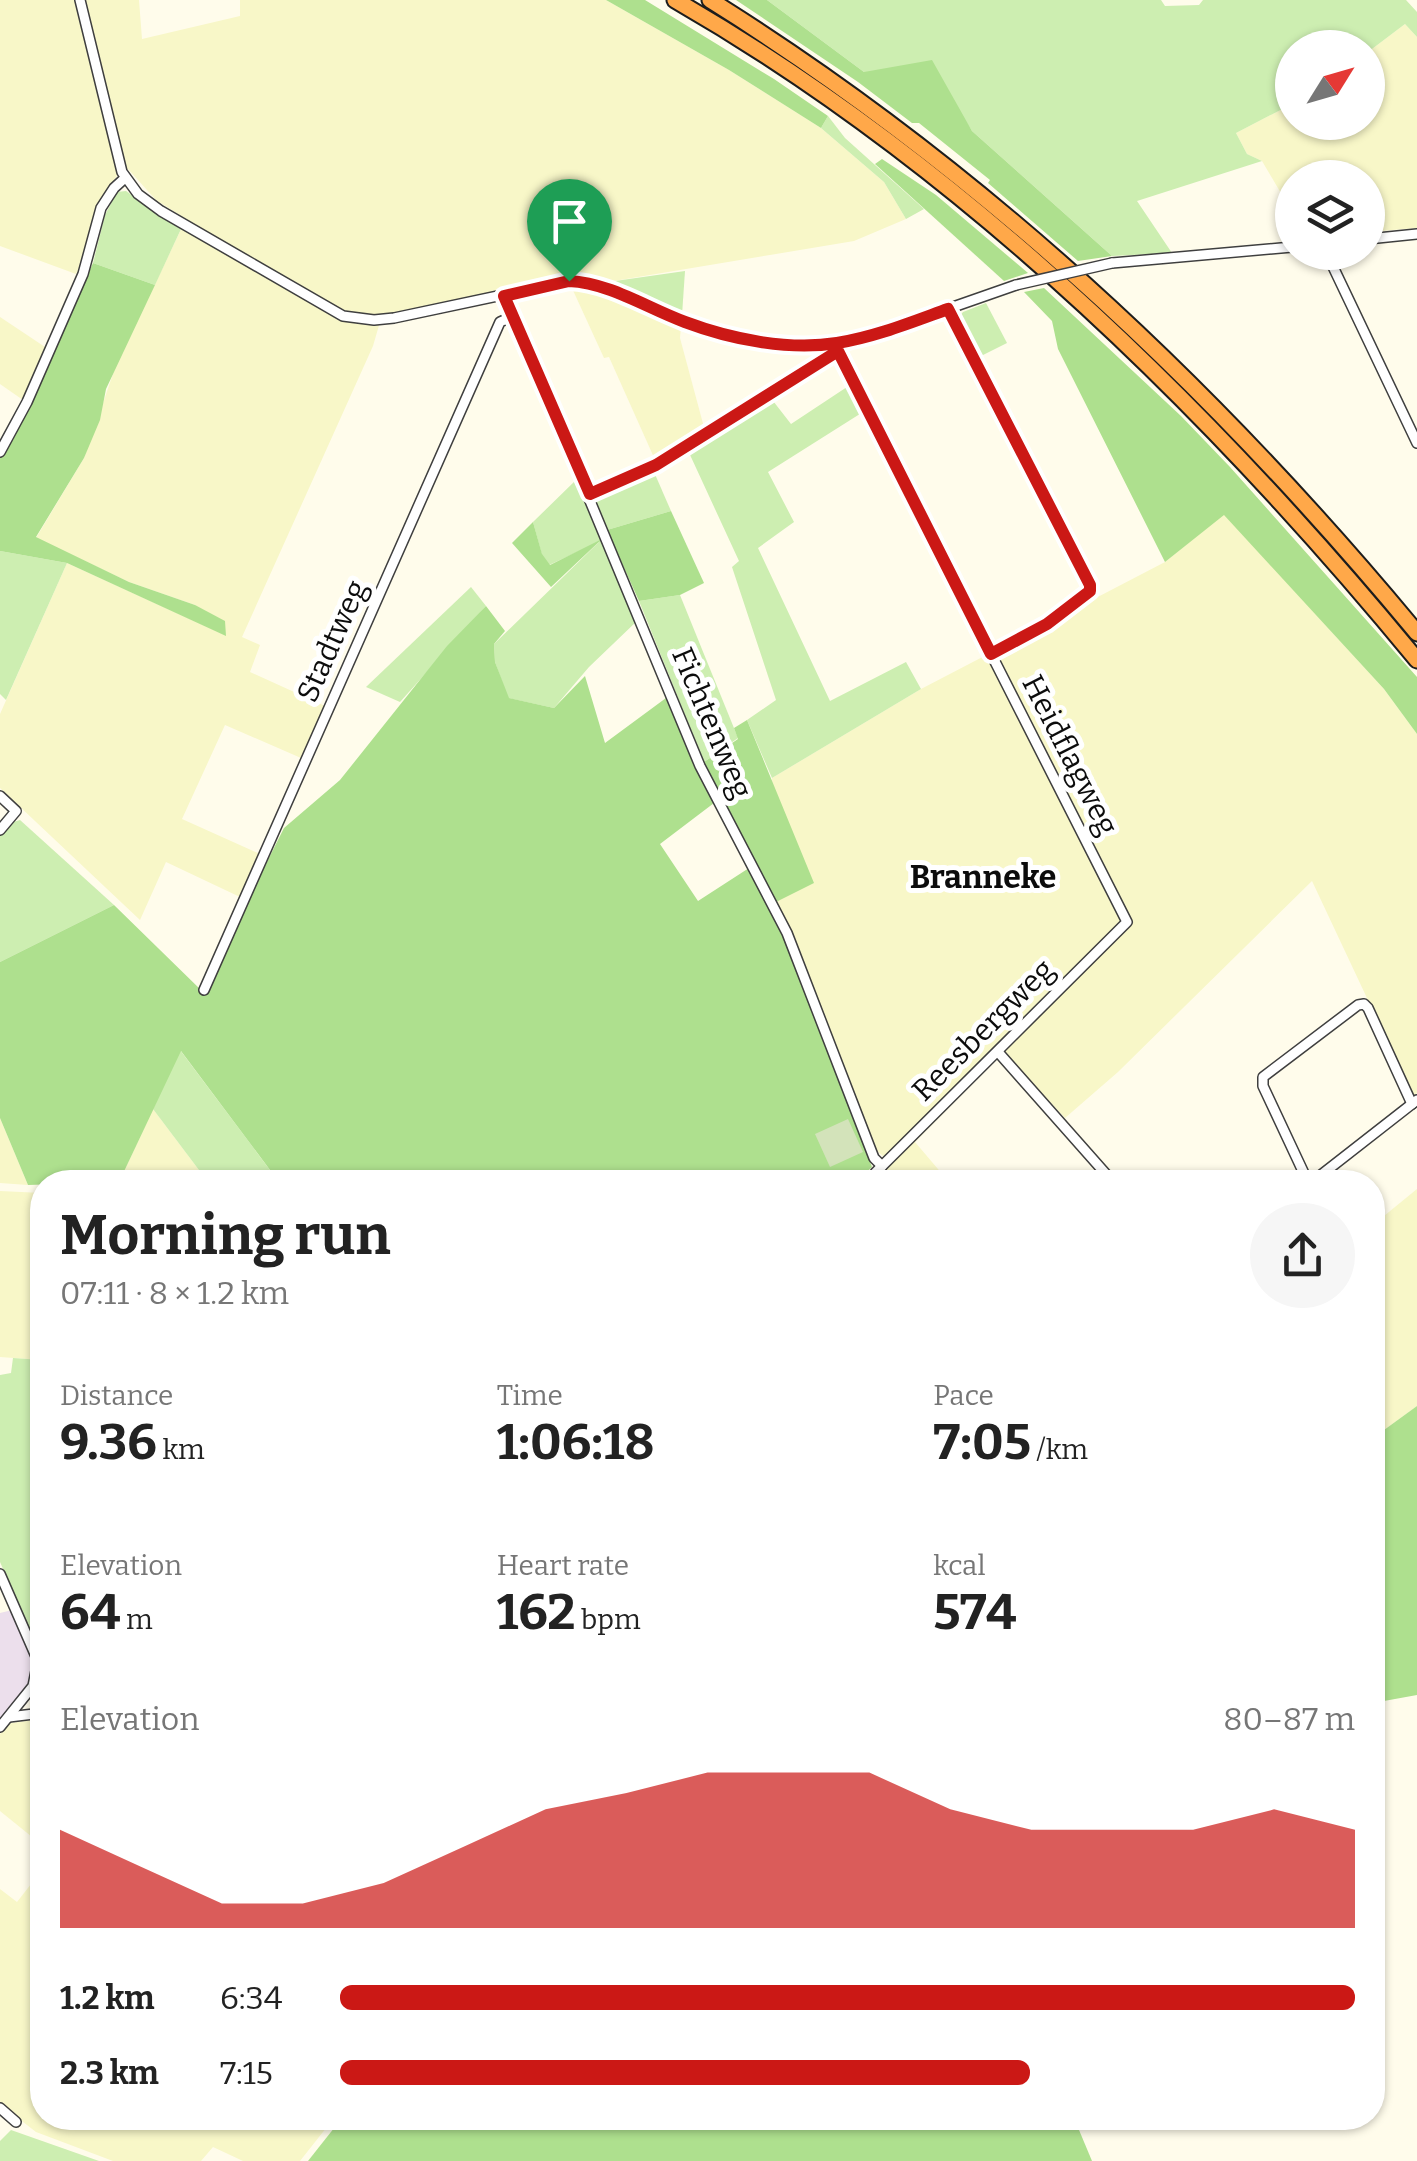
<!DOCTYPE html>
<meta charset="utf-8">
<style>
:root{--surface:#fff;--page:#f6f6f6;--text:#222;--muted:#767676;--accent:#cb1815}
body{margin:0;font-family:Bitter,serif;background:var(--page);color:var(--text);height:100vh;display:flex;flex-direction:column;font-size:38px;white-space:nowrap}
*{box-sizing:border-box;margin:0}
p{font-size:32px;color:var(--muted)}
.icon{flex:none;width:55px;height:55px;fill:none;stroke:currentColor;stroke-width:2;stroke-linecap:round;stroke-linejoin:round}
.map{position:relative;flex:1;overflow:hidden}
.sheet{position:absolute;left:30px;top:1170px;width:1355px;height:960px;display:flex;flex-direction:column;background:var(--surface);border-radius:40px;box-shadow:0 2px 8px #0004}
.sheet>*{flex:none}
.needle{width:65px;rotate:53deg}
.controls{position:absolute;left:1275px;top:30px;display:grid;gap:20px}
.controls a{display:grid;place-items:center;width:110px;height:110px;border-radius:50%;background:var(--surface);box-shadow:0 2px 8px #0004;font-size:50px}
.pin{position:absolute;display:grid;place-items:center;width:85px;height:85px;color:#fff;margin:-102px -42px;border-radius:50% 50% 50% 0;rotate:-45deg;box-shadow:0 0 10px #0007}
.pin .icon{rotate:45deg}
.round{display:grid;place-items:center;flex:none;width:105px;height:105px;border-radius:52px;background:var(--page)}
.summary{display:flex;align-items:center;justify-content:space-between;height:170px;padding:0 30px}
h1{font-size:55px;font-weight:700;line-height:75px}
.figures{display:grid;grid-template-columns:repeat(3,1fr);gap:15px;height:170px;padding:10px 30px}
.figures div{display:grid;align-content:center}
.figures b{font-size:50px;font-weight:700}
.figures small{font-size:28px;font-weight:400}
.figures p{font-size:28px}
.chart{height:280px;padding:20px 30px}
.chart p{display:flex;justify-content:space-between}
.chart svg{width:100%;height:180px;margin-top:10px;fill:var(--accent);opacity:.7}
ul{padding:0 30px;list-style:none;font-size:32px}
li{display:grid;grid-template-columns:160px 120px 1fr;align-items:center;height:75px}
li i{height:25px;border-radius:12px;background:var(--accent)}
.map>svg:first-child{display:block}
</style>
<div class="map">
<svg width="1417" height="2161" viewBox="0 0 1417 2161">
<rect width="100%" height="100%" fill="#fffceb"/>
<path fill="#ecdfec" d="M12 1610 33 1659 32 1676 26 1688 0 1719V1613Z"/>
<g fill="#f8f7c8">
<path d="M0 0H139L142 39 240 16V0H606L729 70 821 128 884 182 906 219 854 241 608 282 588 276H568L382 315 373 346 242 637 260 645 250 672 325 706 301 758 225 725 182 819 260 854 240 897 166 862 140 920 0 788V714L67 563 225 635 195 605 129 582 36 538 84 458 115 368 186 219 156 200 128 169 118 174 96 209 85 256 76 274 0 246Z"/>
<path d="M1405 24 1417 37V228L1368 232V178H1292V212L1262 161 1247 154 1236 133 1292 104V122H1368V52Z"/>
<path d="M571 286H580L681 326 680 338 705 431 656 462 609 357 604 358Z"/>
<path d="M0 317 45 347 23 400 0 384Z"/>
<path d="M1224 514 1384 689 1417 734V1093L1413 1096 1312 881 1118 1072 1065 1118 1004 1052 915 1142 949 1182H872L912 1144 883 1156 877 1151 794 938 776 902 772 778 921 689 1165 562Z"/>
<path d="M153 1109 208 1182H119Z"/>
<path d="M0 1118 28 1185 0 1183Z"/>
<path d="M1417 1189V1406L1373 1438V1225Z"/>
<path d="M0 1191 42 1193V1360L0 1357Z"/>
<path d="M42 1719V1845L0 1811V1734L11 1723Z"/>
<path d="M42 1870V2118H334L300 2161H243L213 2147 201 2161H113L36 2132 0 2104V1889L17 1902Z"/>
</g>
<g fill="#cdeeb1">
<path d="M767 0H1161L1165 6 1199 5 1203 0H1406L1417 12V37L1405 24 1368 52V48H1292V104L1236 133 1247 154 1262 161 1137 201 1172 253 1112 256 972 131 951 98 864 72Z"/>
<path d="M828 116 845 138 924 209 906 219 884 182 821 128Z"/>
<path d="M126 191 181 229 155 285 93 263 105 215 117 192Z"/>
<path d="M685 271 682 315 608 282Z"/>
<path d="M986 303 1007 343 979 357 959 317 963 312Z"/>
<path d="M850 385 863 412 768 472 794 522 758 548 830 701 906 662 921 689 772 778 747 720 776 700 732 567 739 561 685 444 770 397 791 424Z"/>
<path d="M654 472 671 511 607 530 596 501 598 496Z"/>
<path d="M576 480 637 621 589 667 554 708 508 698 495 662 494 644 599 542 549 565 542 555 533 522Z"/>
<path d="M0 551 67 563 6 700 0 694Z"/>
<path d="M471 587 486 606 400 702 366 687Z"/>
<path d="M680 595 738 738 704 762 639 601Z"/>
<path d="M20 820 114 905 0 962V836L10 823Z"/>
<path d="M180 1050 279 1182H208L153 1109Z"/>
<path d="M13 1358 42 1360V1648L39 1650 0 1562V1375L11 1373Z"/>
<path d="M11 2130 99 2161H0V2141Z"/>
</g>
<g fill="#aee08e">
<path d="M606 0H645L774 79 828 116 821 128 729 70Z"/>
<path d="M736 0H767L864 72 932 60 972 131 1112 256 1078 261 988 183 990 180 919 123H912L858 82Z"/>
<path d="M882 159 936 195 1028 273 1004 281 875 164Z"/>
<path d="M93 263 155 285 106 389 100 420 84 458 36 537 129 582 195 605 225 621 226 636 67 563 0 551V457L13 440Z"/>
<path d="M1044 288 1181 416 1230 467 1417 677V734L1384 689 1224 515 1165 562 1058 349 1052 321 1024 292Z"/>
<path d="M671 511 704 583 680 595 639 601 607 530Z"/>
<path d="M533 522 542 554 550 565 602 539 551 587 512 543Z"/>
<path d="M486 606 505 631 494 644 495 662 509 698 554 708 585 676 605 743 666 698 695 768 714 803 660 844 698 901 749 868 784 935 872 1167 856 1182H279L181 1051 119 1182 28 1185 0 1118V962L114 905 202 991 284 828 340 780 447 646Z"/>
<path d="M747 720 814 883 776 902 704 762 738 739 734 728Z"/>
<path d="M1417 1406V1695L1373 1703V1438Z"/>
<path d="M342 2118H1074L1092 2161H308Z"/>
</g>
<path fill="#d3e3ba" d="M848 1119 863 1152 830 1167 815 1134Z"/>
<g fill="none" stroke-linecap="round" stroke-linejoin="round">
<defs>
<g id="minor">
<path d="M80 0 122 172 138 194 161 211 343 316 374 320 394 318 569 281 582 282 725 334 774 343 834 344 893 328 1016 285"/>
<path d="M1368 239 1417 234"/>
<path d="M1326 252 1417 443"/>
<path d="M1112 263 1292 247"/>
<path d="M505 296 700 766 787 933 874 1158 882 1166"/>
<path d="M948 309 1090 585V591L1047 624 991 654"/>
<path d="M834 344 1127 922 875 1173"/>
<path d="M0 452 27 402 83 274 101 208 114 188 125 178"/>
<path d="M589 495 656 465 838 351"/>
<path d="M0 796 16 811 0 830"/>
<path d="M204 990 500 322 511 317"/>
<path d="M998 1052 1113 1182"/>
<path d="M1308 1182 1263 1086V1077L1358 1005 1364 1004 1368 1008 1412 1104"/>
<path d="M1312 1182 1417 1100"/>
<path d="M0 1574 38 1661 33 1686 0 1727"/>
<path d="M9 1717 42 1713"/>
<path d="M0 2108 16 2122"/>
</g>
<g id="motorway">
<path d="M675 0C962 165 1208 406 1417 660"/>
<path d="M710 0C979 168 1215 389 1417 633"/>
</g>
</defs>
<use href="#minor" stroke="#3f3f3f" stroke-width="12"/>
<use href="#motorway" stroke="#1d1d1d" stroke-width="19"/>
<use href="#minor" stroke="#fff" stroke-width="9"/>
<use href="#motorway" stroke="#ffa849" stroke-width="15"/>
<defs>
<path id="minor-bridge" d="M1016 285 1112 263"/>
</defs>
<use href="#minor-bridge" stroke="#3f3f3f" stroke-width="12" stroke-linecap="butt"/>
<use href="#minor-bridge" stroke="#fff" stroke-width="9"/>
</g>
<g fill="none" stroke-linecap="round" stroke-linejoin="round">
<defs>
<path id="route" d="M569 281C610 283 647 308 685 322 730 339 789 351 837 343 875 337 912 322 948 309L1090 585V591L1047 624 991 654 838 351 656 465 590 494 504 296Z"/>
</defs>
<use href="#route" stroke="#fff" stroke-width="20"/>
<use href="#route" stroke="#cb1815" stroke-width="12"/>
</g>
<g text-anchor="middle" stroke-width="10" stroke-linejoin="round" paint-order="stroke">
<g font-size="30" fill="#0c0c0c" stroke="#fff">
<text transform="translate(332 641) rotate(-66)" y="10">Stadtweg</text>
<text transform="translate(712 723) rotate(67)" y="10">Fichtenweg</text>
<text transform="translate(1070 755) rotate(63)" y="10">Heidflagweg</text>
<text transform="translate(983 1030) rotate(-45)" y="10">Reesbergweg</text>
</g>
<g font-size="32" font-weight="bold" fill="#0c0c0c" stroke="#fff">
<text x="983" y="888">Branneke</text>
</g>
</g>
</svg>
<div class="controls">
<a><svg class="needle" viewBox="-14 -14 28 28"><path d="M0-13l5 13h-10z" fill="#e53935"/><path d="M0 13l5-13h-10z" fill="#767676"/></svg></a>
<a><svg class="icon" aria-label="layers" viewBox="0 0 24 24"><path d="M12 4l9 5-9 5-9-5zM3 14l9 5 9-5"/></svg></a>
</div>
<div class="pin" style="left:569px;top:281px;background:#1e9e55"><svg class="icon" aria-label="arrive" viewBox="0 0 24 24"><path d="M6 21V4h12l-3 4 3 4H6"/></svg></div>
<section class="sheet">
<div class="summary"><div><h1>Morning run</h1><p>07:11 · 8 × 1.2 km</p></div><a class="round"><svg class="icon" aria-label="share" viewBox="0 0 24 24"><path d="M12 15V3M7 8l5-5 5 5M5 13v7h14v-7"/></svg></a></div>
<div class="figures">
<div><p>Distance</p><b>9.36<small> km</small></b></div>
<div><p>Time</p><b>1:06:18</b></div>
<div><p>Pace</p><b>7:05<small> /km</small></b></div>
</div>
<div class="figures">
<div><p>Elevation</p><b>64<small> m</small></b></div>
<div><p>Heart rate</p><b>162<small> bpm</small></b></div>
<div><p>kcal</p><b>574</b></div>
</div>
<div class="chart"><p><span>Elevation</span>80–87 m</p>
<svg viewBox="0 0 160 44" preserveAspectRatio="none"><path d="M0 44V20L10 29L20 38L30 38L40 33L50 24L60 15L70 11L80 6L90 6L100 6L110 15L120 20L130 20L140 20L150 15L160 20V44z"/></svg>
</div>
<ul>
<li><b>1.2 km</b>6:34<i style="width:100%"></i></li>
<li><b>2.3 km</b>7:15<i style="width:68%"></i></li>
</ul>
</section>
</div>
